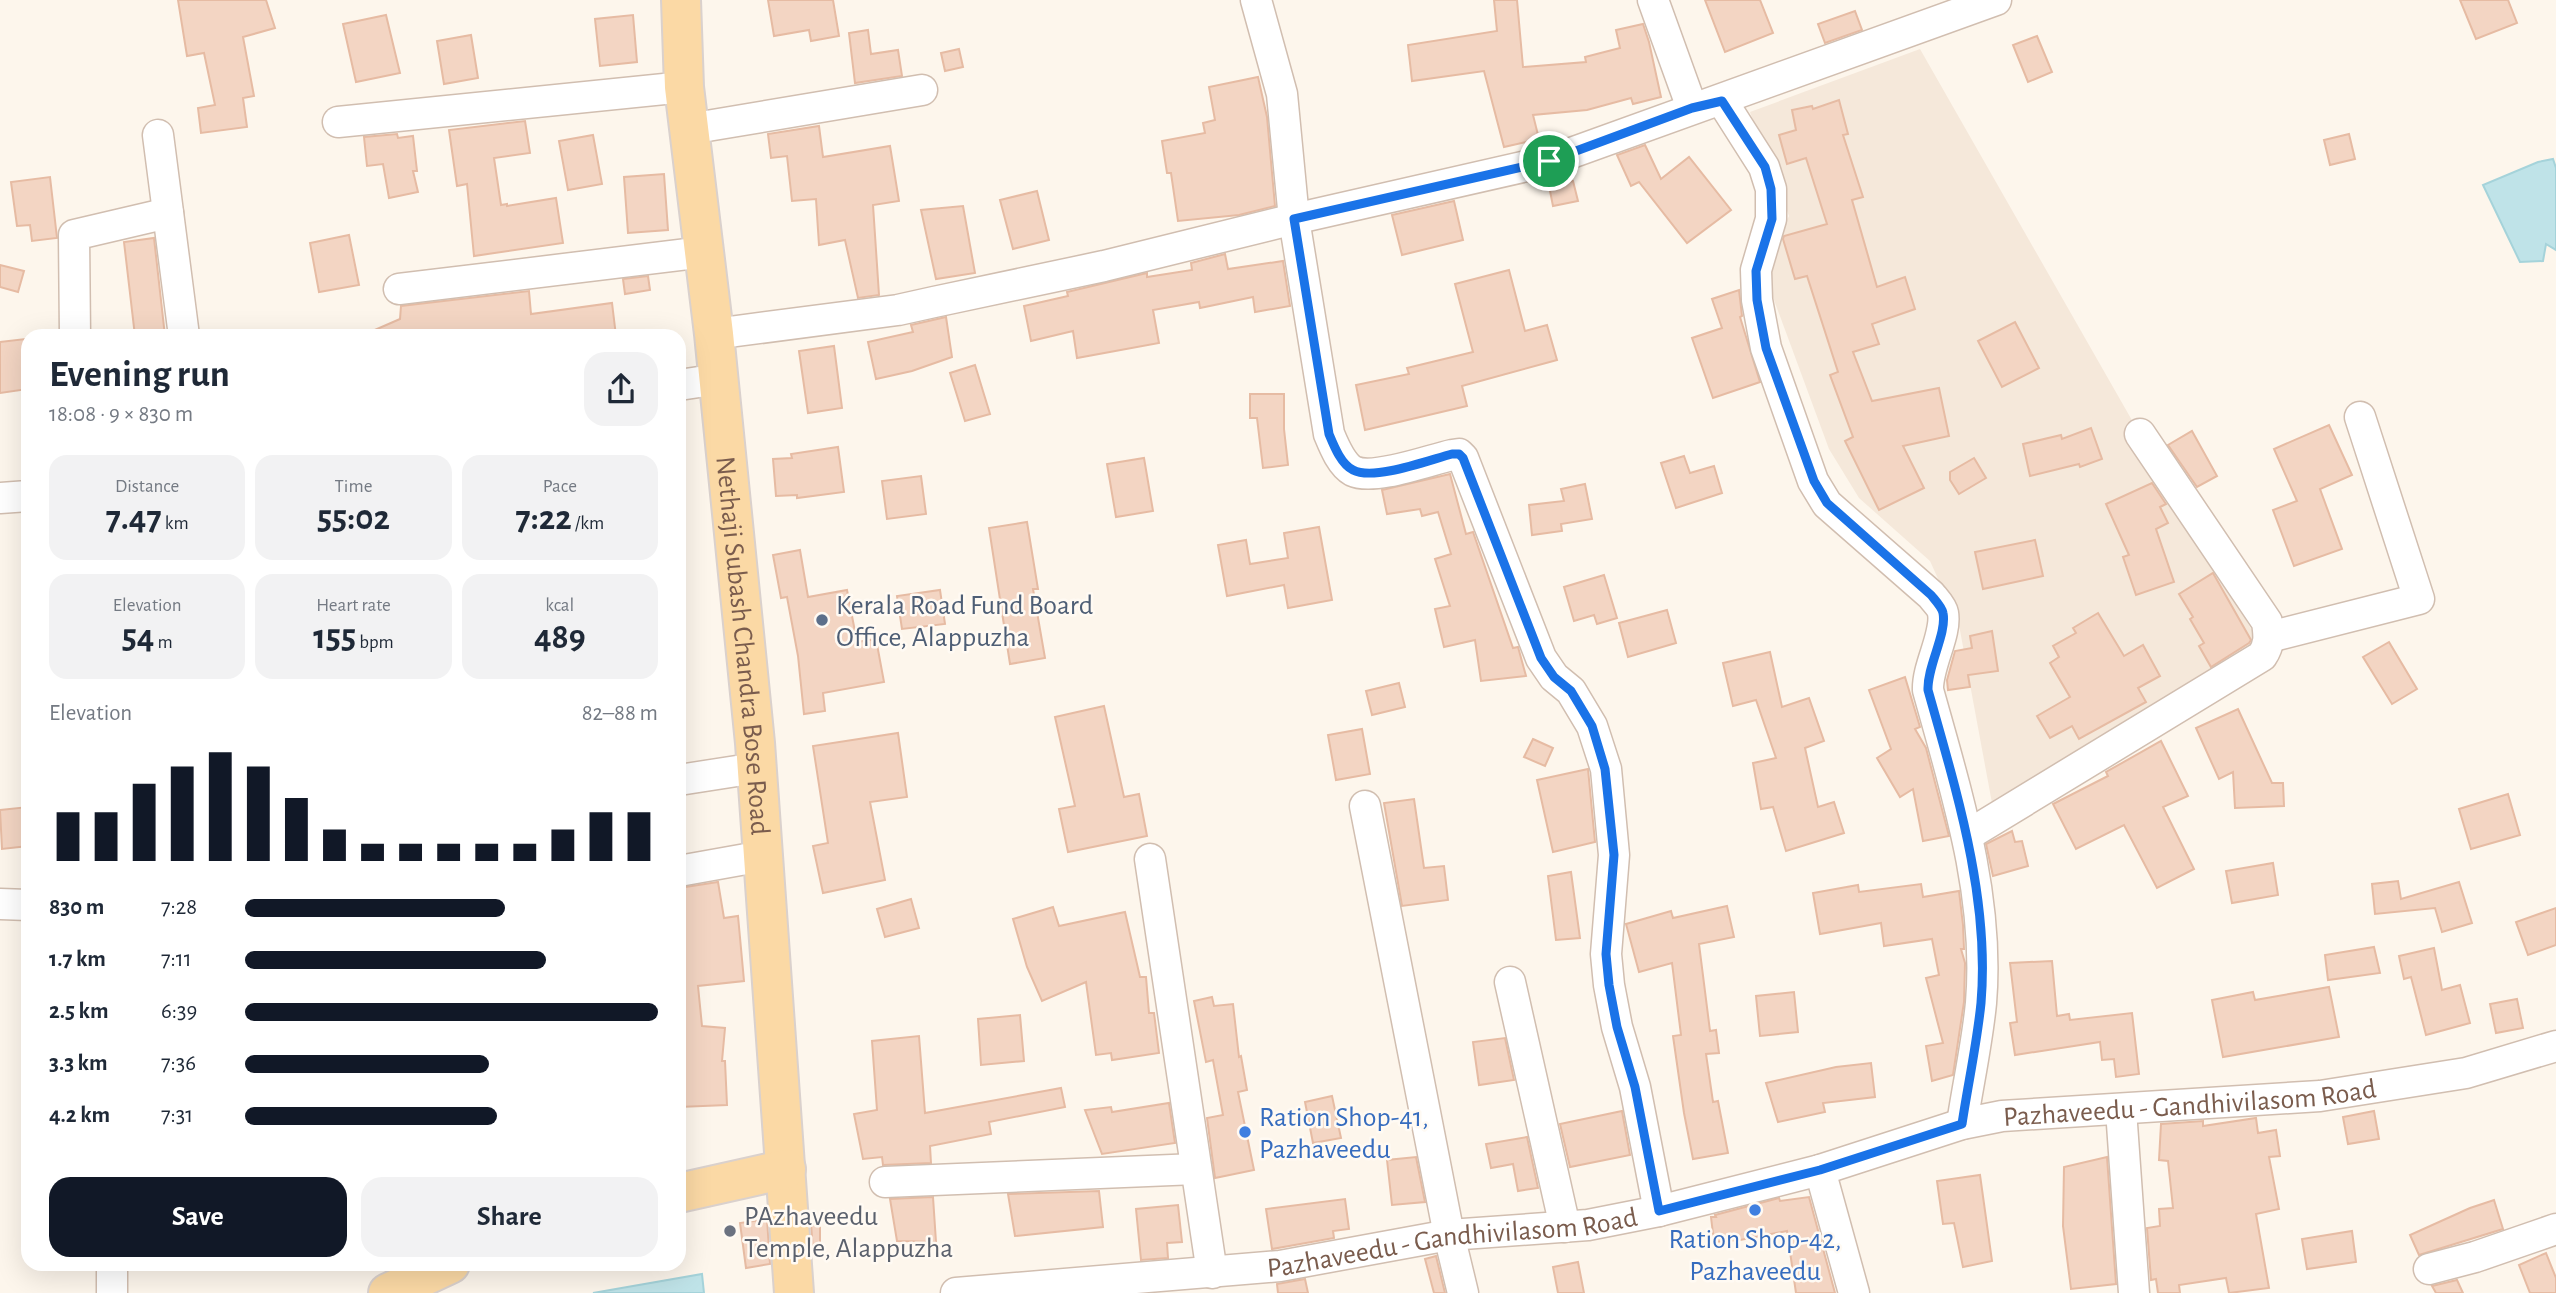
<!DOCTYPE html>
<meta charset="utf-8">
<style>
:root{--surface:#fff;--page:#f2f2f3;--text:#1f2937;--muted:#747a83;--accent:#111827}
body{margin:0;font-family:"Alegreya Sans",sans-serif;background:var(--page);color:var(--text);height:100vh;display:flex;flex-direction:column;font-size:26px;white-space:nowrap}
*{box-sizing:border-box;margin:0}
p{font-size:23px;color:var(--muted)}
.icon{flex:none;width:38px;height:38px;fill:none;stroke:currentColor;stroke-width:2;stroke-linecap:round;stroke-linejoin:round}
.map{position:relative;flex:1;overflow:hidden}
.drawer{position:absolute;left:21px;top:329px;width:665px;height:942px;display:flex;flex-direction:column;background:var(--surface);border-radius:21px;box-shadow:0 7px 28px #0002}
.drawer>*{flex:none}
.pin{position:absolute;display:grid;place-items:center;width:60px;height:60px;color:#fff;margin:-30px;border:4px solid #fff;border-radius:50%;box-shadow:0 2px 7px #0007}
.round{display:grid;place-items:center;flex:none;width:74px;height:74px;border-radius:21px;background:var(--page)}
.overview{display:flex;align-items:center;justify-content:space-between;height:119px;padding:0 28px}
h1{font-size:38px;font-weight:600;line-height:52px}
.metrics{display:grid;grid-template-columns:repeat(3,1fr);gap:10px;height:119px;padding:7px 28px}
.metrics div{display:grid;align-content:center;border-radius:18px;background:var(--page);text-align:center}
.metrics b{font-size:35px;font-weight:600}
.metrics small{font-size:19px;font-weight:400}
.metrics p{font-size:19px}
.chart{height:196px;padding:14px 28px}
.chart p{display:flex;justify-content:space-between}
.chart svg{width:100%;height:126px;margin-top:7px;stroke:var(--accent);stroke-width:6}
.button{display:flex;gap:14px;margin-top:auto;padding:14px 28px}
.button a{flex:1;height:80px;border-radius:21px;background:var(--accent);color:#fff;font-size:28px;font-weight:600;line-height:80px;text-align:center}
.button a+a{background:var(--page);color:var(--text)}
ul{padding:0 28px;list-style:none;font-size:23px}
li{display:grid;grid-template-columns:112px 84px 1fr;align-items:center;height:52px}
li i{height:18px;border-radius:9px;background:var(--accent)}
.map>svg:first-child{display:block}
</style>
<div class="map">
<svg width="2556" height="1293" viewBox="0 0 2556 1293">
<rect width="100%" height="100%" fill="#fdf6ec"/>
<path fill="#f5e8da" d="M1920 49 2262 648 1992 803 1959 625 1930 561 1859 498 1829 449 1767 281 1777 240 1789 216 1750 112Z"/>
<g fill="#bfe3e8" stroke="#a5d3da" stroke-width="2">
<path d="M2553 159 2556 168V250L2546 244 2543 261 2520 262 2483 185 2538 162Z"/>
<path d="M702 1274 704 1293H593Z"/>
</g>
<g fill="#f3d5c3" stroke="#e6bba3" stroke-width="2">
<path d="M178 0H266L275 28 243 37 254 96 243 98 247 127 201 133 198 108 215 105 204 53 187 56Z"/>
<path d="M768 0H833L839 36 811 41 809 30 774 36Z"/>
<path d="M1494 0H1517L1523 67 1586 62 1585 57 1620 48 1616 30 1643 24 1649 42 1661 97 1633 104 1631 98 1587 110 1533 115 1539 139 1504 147 1484 71 1412 81 1408 45 1497 31Z"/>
<path d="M1705 0H1760L1773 33 1725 52Z"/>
<path d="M2460 0H2508L2517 23 2476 39Z"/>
<path d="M1855 11 1862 30 1825 43 1818 24Z"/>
<path d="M386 15 400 73 356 82 343 24Z"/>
<path d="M633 15 637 62 600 66 595 19Z"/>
<path d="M868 30 871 54 898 50 902 76 855 83 849 33Z"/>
<path d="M471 35 478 78 444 84 437 41Z"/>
<path d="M2037 36 2052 72 2028 82 2013 45Z"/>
<path d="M959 49 963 67 945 71 941 53Z"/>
<path d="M1258 77 1267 117 1275 206 1239 215 1178 221 1171 173H1167L1162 141 1205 133 1203 123 1215 120 1209 87Z"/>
<path d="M1839 100 1848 134 1843 135 1863 197 1852 200 1877 287 1905 277 1915 309 1872 324 1879 344 1853 352 1872 401 1939 388 1949 436 1903 446 1924 488 1879 510 1845 441 1853 437 1830 375 1838 372 1807 276 1795 279 1783 239 1784 236 1827 224 1806 158 1787 164 1779 135 1796 130 1792 110 1812 106 1813 109Z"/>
<path d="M525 121 530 153 494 158 501 205 507 204V206L556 198 563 243 474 256 467 184 457 186 449 130Z"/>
<path d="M819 126 823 157 890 146 899 201 873 205 879 295 858 298 845 240 819 245 816 199 792 201 787 156 771 158 768 134Z"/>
<path d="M397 134 398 138 413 136 417 171H413L418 192 389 198 383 164 367 166 364 137Z"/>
<path d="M2349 134 2355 159 2330 165 2324 140Z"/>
<path d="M593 135 602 184 568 190 559 141Z"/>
<path d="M1645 145 1661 179 1689 157 1731 210 1687 243 1639 182 1631 186 1617 155Z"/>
<path d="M664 174 668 230 628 233 624 177Z"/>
<path d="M50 177 57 238 32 241 30 225 17 226 11 182Z"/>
<path d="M1573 181 1578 201 1553 206 1549 186Z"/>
<path d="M1037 191 1049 240 1013 249 1000 200Z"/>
<path d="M1454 201 1463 240 1402 255 1392 215Z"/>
<path d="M963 206 975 273 936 279 921 210Z"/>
<path d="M349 235 359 285 319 292 310 243Z"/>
<path d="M154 238 165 336H135L124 242Z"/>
<path d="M1225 254 1228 269 1283 261 1290 306 1255 312 1253 297 1200 308 1199 302 1153 310 1159 343 1077 358 1073 331 1031 341 1024 306 1068 296 1067 292 1147 273V277L1192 270 1191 263Z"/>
<path d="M0 265 24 271 18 292 0 287Z"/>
<path d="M1509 270 1525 331 1547 325 1557 360 1462 386 1467 406 1365 430 1356 385 1409 374 1407 368 1473 352 1455 284Z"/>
<path d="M648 276 650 290 625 294 623 279Z"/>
<path d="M1739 290 1742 316 1740 317 1760 382 1713 398 1692 338 1722 328 1712 299Z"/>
<path d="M529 291 531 314 612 303 616 336H361L400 319 401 306Z"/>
<path d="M946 317 952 357 912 371 876 379 868 342 913 332 911 325Z"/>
<path d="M2015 322 2039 368 2002 387 1978 341Z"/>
<path d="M25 339 28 389 0 393V342Z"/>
<path d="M834 346 842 408 808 413 799 351Z"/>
<path d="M975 365 990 414 965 421 950 373Z"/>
<path d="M1250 394H1284V429L1288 465 1263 468 1257 418H1250Z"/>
<path d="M2329 425 2352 475 2320 489 2342 549 2294 566 2273 510 2297 501 2274 449Z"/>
<path d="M2091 428 2102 459 2080 467 2079 464 2030 476 2023 444 2061 435 2062 439Z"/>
<path d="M2192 431 2217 476 2197 487 2168 445Z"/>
<path d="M838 447 844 492 797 498V495L776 496 773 459 792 458 791 454Z"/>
<path d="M1684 456 1690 473 1714 466 1722 493 1676 508 1661 463Z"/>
<path d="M1144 458 1153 511 1116 517 1107 464Z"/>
<path d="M1974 458 1986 478 1959 494 1950 480V472Z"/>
<path d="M1450 474 1466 534 1473 532 1513 648 1518 647 1526 676 1481 681 1475 640 1444 647 1435 609 1450 606 1435 559 1451 554 1438 512 1422 516 1420 509 1387 514 1382 490Z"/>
<path d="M921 476 926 514 887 519 882 481Z"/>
<path d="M2152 483 2166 504 2160 507 2168 523 2156 529 2174 582 2136 595 2123 557 2129 555 2106 504Z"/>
<path d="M1585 484 1592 519 1561 524 1562 531 1532 535 1529 505 1564 501 1561 489Z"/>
<path d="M1027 522 1038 589H1033L1045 658 1010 664 989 528Z"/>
<path d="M1319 527 1332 600 1288 608 1284 585 1227 596 1218 545 1246 540 1250 564 1288 558 1284 533Z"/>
<path d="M2035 540 2043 576 1983 589 1975 552Z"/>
<path d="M800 550 808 597 847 590 857 642 876 639 884 682 823 693 825 711 804 714 798 656 787 597 781 598 773 555Z"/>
<path d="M2213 573 2251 640 2249 643 2211 667 2199 646 2204 643 2190 619 2193 617 2179 594Z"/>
<path d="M1604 575 1617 618 1597 624 1594 615 1574 621 1564 587Z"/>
<path d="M940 590 945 624 902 629 897 596Z"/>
<path d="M1667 610 1676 643 1628 657 1619 623Z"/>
<path d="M2098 613 2124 656 2143 645 2160 676 2138 688 2146 702 2079 739 2072 726 2050 738 2037 716 2070 697 2050 663 2059 657 2053 646 2076 633 2073 628Z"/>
<path d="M1992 631 1998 671 1968 675 1970 687 1948 690 1947 680 1955 651 1972 648 1970 636Z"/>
<path d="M2389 642 2417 689 2392 704 2363 657Z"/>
<path d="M1770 652 1782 707 1809 698 1824 741 1805 748 1818 807 1834 802 1844 833 1786 851 1773 807 1761 809 1753 763 1776 758 1756 700 1733 706 1723 663Z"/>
<path d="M1905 677 1920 727 1915 729 1926 748 1949 836 1923 841 1913 789 1900 797 1877 758 1891 749 1869 690Z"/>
<path d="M1399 683 1405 707 1372 715 1366 691Z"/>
<path d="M1104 706 1124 797 1139 794 1147 836 1068 852 1059 809 1075 806 1055 717Z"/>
<path d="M2238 709 2272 783H2283L2284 806 2235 808 2233 772 2219 779 2196 728Z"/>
<path d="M1362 729 1370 774 1336 780 1328 735Z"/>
<path d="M898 733 907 797 870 802 885 880 823 893 813 846 828 843 813 746Z"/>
<path d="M1533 739 1553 748 1545 766 1524 757Z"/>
<path d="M2161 741 2188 796 2163 807 2194 869 2157 888 2124 825 2076 849 2053 804 2108 776 2106 772Z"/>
<path d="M1588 769 1595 842 1553 852 1537 780Z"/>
<path d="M2508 794 2520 835 2471 849 2459 809Z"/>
<path d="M1414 799 1424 868 1444 866 1448 900 1402 906 1384 803Z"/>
<path d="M28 807V846L2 849 0 810Z"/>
<path d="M2012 831 2015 842 2022 841 2028 866 1993 876 1986 844Z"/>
<path d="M2273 863 2278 895 2232 903 2226 871Z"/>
<path d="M1571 872 1580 938 1556 940 1548 876Z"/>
<path d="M2398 881 2401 899 2459 882 2472 923 2442 932 2435 908 2375 914 2372 884Z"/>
<path d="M718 882 724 918 738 916 744 981 698 986 702 1026 725 1028 722 1061H725L727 1105 679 1107V888Z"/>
<path d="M1921 884 1923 897 1959 891 1963 925 1964 949H1961L1965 963 1964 1002 1953 1075 1932 1081 1926 1046 1943 1043 1926 978 1939 975 1932 939 1884 946 1881 923 1820 934 1813 893 1858 885 1859 892Z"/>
<path d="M911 899 919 928 885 937 877 909Z"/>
<path d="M1727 906 1734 937 1699 944 1710 1031 1716 1030 1719 1053 1706 1054 1713 1102 1718 1101 1728 1153 1693 1159 1684 1113 1673 1036 1681 1035 1672 963 1639 972 1626 924 1671 911 1673 918Z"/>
<path d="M1053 907 1059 926 1125 912 1140 977H1146L1149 1013H1154L1159 1053 1112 1060 1111 1053 1096 1055 1086 982 1042 1001 1027 967 1013 919Z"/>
<path d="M2556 908V945L2528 955 2516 922Z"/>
<path d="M2374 947 2380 973 2328 980 2325 955Z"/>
<path d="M2434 948 2442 990 2460 985 2470 1023 2426 1035 2411 977 2404 979 2399 956Z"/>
<path d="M2052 961 2057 1016 2069 1014 2070 1020 2132 1013 2139 1074 2116 1077 2114 1059 2102 1060 2100 1042 2015 1055 2010 1023 2017 1022 2010 963Z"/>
<path d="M2329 987 2339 1037 2223 1057 2212 1000 2253 992 2255 1000Z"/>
<path d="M1794 992 1798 1032 1760 1036 1756 996Z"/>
<path d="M1212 997 1214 1006 1233 1004 1239 1057 1241 1056 1247 1090 1238 1092 1254 1170 1215 1178 1207 1118 1223 1115 1213 1060 1206 1062 1194 1001Z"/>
<path d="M2517 999 2523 1028 2496 1033 2490 1004Z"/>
<path d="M1020 1015 1024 1061 981 1065 978 1019Z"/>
<path d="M919 1036 925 1113 1061 1088 1065 1107 989 1122 991 1134 930 1146 931 1163 883 1165 882 1157 863 1159 854 1114 877 1110 872 1041Z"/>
<path d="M1505 1038 1514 1080 1479 1085 1473 1042Z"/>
<path d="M1871 1063 1875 1097 1823 1103 1825 1112 1778 1122 1766 1083 1836 1067Z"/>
<path d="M1332 1096 1341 1138 1313 1143 1305 1102Z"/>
<path d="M1169 1103 1175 1143 1102 1154 1085 1110 1111 1107 1112 1112Z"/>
<path d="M1622 1111 1630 1155 1570 1167 1560 1124Z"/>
<path d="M2374 1111 2379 1139 2348 1144 2343 1117Z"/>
<path d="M2256 1118 2258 1133 2276 1130 2280 1156 2269 1157 2279 1209 2256 1214 2269 1288 2229 1293 2226 1278 2179 1285 2180 1293H2158L2156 1279 2151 1280 2147 1228 2160 1226 2159 1209 2173 1208 2168 1161 2159 1160 2161 1124 2203 1121V1126Z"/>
<path d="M1527 1137 1538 1188 1518 1191 1513 1164 1491 1168 1486 1144Z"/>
<path d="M1416 1157 1425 1202 1392 1205 1387 1160Z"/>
<path d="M2107 1157 2116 1284 2071 1289 2063 1226 2064 1167Z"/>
<path d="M1980 1175 1992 1261 1963 1267 1954 1223 1943 1224 1937 1181Z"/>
<path d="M1099 1191 1103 1227 1015 1236 1008 1194Z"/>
<path d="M933 1197 936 1242 897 1241 890 1199Z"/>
<path d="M1809 1197 1835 1293H1796L1787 1231 1740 1240 1714 1242 1711 1217H1716L1715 1215 1779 1198 1780 1201Z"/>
<path d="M1345 1199 1349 1229 1333 1231 1334 1238 1272 1249 1266 1209Z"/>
<path d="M2494 1200 2503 1229 2419 1255 2410 1235 2470 1208Z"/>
<path d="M1178 1205 1182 1242 1167 1243 1168 1258 1141 1260 1136 1209Z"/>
<path d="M767 1219 770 1264 746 1268 740 1223Z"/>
<path d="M811 1223H820V1252H813Z"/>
<path d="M2352 1231 2356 1262 2307 1269 2302 1239Z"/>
<path d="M2546 1253 2556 1278V1293H2530L2519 1265Z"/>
<path d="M1436 1256 1445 1293H1434L1425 1259Z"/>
<path d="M1578 1262 1584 1293H1558L1553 1267Z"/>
<path d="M1305 1279 1308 1293H1278L1277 1284Z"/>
<path d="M2457 1280 2463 1293H2436L2432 1286Z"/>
</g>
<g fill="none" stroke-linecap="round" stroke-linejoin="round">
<defs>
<g id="minor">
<path d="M1256 0 1282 94 1294 219 1329 434C1334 446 1341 464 1353 471 1374 481 1429 460 1452 455L1459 454 1463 458 1541 658 1554 677 1571 691 1592 726 1606 769 1614 855 1606 954 1609 985 1617 1027 1635 1087 1659 1211"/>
<path d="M1653 0 1692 108"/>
<path d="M1722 101 1764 167 1771 189V219L1756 270 1757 300 1766 348 1813 481 1827 504 1931 595C1935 600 1942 607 1943 613 1947 634 1927 666 1928 690 1956 791 1990 896 1981 1003 1977 1044 1968 1084 1962 1124"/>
<path d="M338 122 684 87"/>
<path d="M689 129 922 90"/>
<path d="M158 135 184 336"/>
<path d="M399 289 704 252"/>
<path d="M714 334 898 310 934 302 1104 266 1294 219 1549 161 1996 0"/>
<path d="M75 336 74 235 168 213"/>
<path d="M679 385 719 379"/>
<path d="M0 498 28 496"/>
<path d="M2269 637 2419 599 2360 417"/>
<path d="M679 780 756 768"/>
<path d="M1365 806 1449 1235 1463 1293"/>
<path d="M1968 835 2262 656C2270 644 2269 636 2267 622L2140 434"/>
<path d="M1150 859 1212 1273"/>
<path d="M679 871 763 856"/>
<path d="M0 904 28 905"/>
<path d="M1510 982 1565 1227"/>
<path d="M2121 1110 2134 1293"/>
<path d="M1820 1170 1854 1293"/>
<path d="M885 1182 1196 1169"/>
<path d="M112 1264V1293"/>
<path d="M2429 1269 2475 1257 2556 1229"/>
<path id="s1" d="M956 1293 1280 1266 1449 1235 1588 1225 1659 1211 1820 1170 1962 1124 2002 1116 2320 1096 2466 1073 2556 1046"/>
</g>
<g id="major">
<path id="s2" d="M681 0 684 87 714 334 755 743 794 1293"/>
<path d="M679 1193 786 1169"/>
<path d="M388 1293 450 1264"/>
</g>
</defs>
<use href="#minor" stroke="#d1beb0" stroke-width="33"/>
<use href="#major" stroke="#dad1cd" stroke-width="42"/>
<use href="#minor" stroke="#fff" stroke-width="30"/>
<use href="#major" stroke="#fbd9a5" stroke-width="38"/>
</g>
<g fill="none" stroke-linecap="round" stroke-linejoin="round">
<defs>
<path id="route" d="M1722 101 1765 167 1771 189 1772 219 1756 271 1757 300 1766 348 1814 481 1827 503 1931 595C1935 600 1942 607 1943 613 1947 634 1927 666 1928 690 1956 790 1990 897 1981 1003 1977 1043 1968 1084 1962 1124L1820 1170 1659 1211 1635 1087 1617 1027 1609 985 1606 954 1614 855 1605 769 1592 726 1571 691 1554 677 1541 658 1463 458 1459 454H1452C1429 460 1374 481 1353 470 1341 464 1334 446 1329 434L1294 219 1549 161 1692 108Z"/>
</defs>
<use href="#route" stroke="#fff" stroke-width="14"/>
<use href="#route" stroke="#1a73e8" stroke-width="9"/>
</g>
<circle fill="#5c6f8a" stroke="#fffaf3" stroke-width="2.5" cx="822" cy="620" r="7"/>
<g fill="#3f7fe0" stroke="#fffaf3" stroke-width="2.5">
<circle cx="1245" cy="1132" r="7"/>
<circle cx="1755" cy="1210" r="7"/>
</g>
<circle fill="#6b7280" stroke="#fffaf3" stroke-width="2.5" cx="730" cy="1231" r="7"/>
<g text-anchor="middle" stroke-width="5" stroke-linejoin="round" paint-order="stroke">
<g font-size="28" fill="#4e5e75" stroke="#fffaf3" text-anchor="start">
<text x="836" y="614">Kerala Road Fund Board<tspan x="836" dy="32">Office, Alappuzha</tspan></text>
</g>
<g font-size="28" fill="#7a5c4d" stroke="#fffaf3">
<text dy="10" stroke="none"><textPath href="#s2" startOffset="649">Nethaji Subash Chandra Bose Road</textPath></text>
<text dy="10" stroke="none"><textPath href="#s1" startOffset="1253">Pazhaveedu - Gandhivilasom Road</textPath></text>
<text dy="10" stroke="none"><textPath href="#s1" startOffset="499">Pazhaveedu - Gandhivilasom Road</textPath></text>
</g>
<g font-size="28" fill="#366cbe" stroke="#fffaf3" text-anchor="start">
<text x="1259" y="1126">Ration Shop-41,<tspan x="1259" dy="32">Pazhaveedu</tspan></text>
<text x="1755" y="1248" text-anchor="middle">Ration Shop-42,<tspan x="1755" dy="32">Pazhaveedu</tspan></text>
</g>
<g font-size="28" fill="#5b616d" stroke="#fffaf3" text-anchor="start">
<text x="744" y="1225">PAzhaveedu<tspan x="744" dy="32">Temple, Alappuzha</tspan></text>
</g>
</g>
</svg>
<div class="pin" style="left:1549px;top:161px;background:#1e9e55"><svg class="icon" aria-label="arrive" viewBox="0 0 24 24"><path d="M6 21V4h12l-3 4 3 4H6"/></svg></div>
<section class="drawer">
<div class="overview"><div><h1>Evening run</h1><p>18:08 · 9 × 830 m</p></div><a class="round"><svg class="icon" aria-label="share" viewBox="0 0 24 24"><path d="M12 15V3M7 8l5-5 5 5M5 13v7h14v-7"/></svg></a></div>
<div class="metrics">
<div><p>Distance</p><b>7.47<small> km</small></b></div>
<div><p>Time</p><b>55:02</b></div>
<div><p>Pace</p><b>7:22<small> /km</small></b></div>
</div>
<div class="metrics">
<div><p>Elevation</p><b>54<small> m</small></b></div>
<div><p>Heart rate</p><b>155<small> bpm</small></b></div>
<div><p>kcal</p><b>489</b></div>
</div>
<div class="chart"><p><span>Elevation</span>82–88 m</p>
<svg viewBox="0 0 160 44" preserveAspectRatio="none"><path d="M5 44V27M15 44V27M25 44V17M35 44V11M45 44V6M55 44V11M65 44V22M75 44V33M85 44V38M95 44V38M105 44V38M115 44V38M125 44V38M135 44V33M145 44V27M155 44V27"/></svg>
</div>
<ul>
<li><b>830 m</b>7:28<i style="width:63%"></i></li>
<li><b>1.7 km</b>7:11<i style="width:73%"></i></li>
<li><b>2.5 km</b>6:39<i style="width:100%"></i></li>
<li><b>3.3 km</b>7:36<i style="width:59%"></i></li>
<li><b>4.2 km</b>7:31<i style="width:61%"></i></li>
</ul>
<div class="button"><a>Save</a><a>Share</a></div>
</section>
</div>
